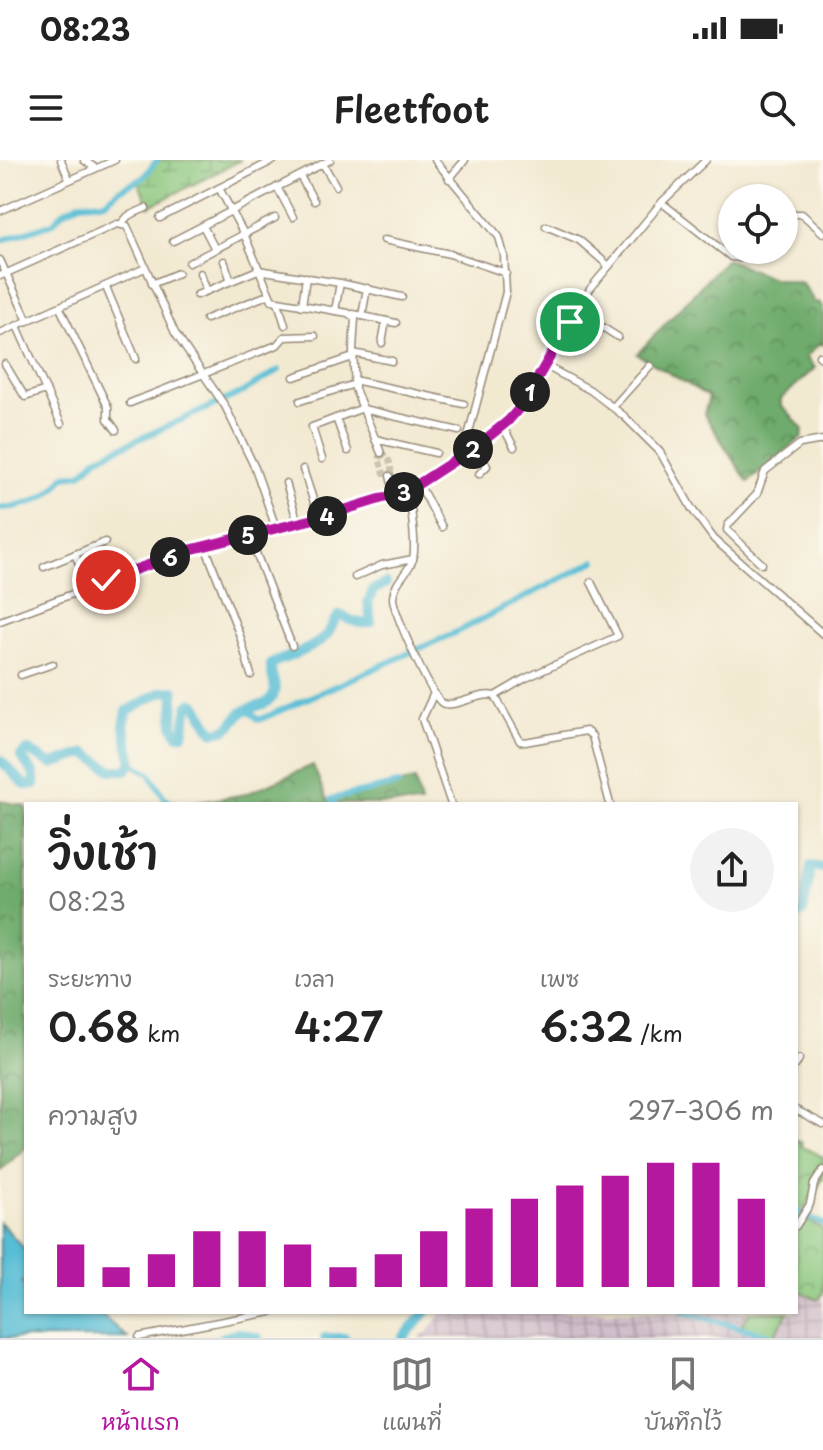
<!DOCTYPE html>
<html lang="th">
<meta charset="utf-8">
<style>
:root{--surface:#fff;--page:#f2f2f2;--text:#222;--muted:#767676;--line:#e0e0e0;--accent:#b5179e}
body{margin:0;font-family:"Playpen Sans","Playpen Sans Thai",sans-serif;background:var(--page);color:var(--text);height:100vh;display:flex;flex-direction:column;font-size:30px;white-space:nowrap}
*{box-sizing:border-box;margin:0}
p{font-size:26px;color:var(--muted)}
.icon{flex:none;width:44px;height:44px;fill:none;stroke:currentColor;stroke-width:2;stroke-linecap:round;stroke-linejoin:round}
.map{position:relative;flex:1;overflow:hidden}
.details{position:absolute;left:24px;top:642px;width:774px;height:512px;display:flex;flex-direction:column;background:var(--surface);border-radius:0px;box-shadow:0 2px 6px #0004}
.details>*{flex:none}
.buttons{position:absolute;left:718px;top:24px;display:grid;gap:16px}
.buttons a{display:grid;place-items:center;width:80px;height:80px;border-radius:50%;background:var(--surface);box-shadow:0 2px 6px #0004;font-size:40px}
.pin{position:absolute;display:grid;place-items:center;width:68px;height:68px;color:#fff;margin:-34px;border:4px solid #fff;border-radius:50%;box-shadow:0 2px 8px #0007}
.km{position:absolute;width:40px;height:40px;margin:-20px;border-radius:50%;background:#222;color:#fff;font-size:22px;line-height:40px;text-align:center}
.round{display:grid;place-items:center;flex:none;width:84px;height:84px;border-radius:42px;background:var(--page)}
.head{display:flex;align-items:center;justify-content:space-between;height:136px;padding:0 24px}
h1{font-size:44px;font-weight:600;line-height:60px}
.metrics{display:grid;grid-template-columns:repeat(3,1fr);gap:12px;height:136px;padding:8px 24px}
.metrics div{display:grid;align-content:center}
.metrics b{font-size:40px;font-weight:600}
.metrics small{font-size:22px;font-weight:400}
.metrics p{font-size:22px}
.chart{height:224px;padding:16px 24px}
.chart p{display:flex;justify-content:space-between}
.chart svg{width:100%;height:144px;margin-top:8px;stroke:var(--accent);stroke-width:6}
.status{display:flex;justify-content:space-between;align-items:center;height:56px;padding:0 40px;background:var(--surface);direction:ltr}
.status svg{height:22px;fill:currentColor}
header{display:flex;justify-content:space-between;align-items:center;height:104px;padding:0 24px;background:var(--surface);font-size:36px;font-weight:600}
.tabs{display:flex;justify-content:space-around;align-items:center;height:112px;border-top:2px solid var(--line);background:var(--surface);font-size:22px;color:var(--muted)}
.tabs a{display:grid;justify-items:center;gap:4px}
.tabs .active{color:var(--accent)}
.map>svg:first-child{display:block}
</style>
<div class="status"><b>08:23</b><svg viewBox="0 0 49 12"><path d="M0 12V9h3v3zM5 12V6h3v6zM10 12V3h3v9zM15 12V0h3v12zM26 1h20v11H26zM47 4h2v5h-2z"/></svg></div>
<header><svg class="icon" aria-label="menu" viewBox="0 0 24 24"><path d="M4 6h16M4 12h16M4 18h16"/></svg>Fleetfoot<svg class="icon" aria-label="search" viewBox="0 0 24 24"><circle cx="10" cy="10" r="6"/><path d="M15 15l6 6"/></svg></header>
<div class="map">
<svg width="823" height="1178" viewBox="0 0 823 1178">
<defs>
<pattern id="industrial-grid" width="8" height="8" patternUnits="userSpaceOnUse" patternTransform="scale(2)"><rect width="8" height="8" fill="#d1bdcb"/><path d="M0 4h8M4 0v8" fill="none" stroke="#ab9aa4"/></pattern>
<pattern id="forest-crowns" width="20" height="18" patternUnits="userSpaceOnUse" patternTransform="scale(2)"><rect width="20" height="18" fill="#6eab6c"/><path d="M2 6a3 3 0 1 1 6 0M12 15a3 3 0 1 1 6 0" fill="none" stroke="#5c8b58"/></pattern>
<pattern id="wetland-marsh" width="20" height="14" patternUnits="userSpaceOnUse" patternTransform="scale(2)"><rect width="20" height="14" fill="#88c67c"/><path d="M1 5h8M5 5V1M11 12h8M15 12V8" fill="none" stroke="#70a165"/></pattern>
<pattern id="park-crowns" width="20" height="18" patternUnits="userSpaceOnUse" patternTransform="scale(2)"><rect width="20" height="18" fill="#88c67c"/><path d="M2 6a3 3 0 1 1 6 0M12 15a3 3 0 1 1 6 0" fill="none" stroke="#70a165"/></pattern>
</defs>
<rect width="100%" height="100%" fill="#fbf7ec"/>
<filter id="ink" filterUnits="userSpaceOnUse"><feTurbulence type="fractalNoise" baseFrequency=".0125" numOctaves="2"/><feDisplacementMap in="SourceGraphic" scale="16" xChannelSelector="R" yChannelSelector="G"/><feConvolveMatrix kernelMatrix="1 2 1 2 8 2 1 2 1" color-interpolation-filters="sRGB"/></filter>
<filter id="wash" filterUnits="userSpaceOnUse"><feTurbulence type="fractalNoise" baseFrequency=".006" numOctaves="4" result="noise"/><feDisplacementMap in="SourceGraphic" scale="32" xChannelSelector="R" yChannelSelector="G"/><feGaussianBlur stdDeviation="1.8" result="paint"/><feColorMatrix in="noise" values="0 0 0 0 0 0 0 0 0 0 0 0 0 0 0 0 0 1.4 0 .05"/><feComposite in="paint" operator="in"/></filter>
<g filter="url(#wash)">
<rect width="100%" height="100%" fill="#f2e9d1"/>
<g fill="url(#industrial-grid)">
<path d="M800 1131 818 1139 823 1133V1178H773L788 1152H796V1138Z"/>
<path d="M443 1152H750L739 1169 771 1178H419L429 1171Z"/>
</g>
<path fill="#88c67c" stroke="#62784d" stroke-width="2" d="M750 1152H788L773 1178 739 1169Z"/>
<g fill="url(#forest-crowns)" stroke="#546a45" stroke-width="2">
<path d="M726 99 773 118 802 123 815 143 819 142 823 148V185L820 183 806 197 815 208 781 239V245L803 269 802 277 748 322 704 254 709 237 637 194Z"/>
<path d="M313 605 327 640 415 620 421 644H187L246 634Z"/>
<path d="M0 641 26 646V987L0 1011Z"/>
</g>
<path fill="url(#wetland-marsh)" stroke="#62784d" stroke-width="2" d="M159 0H241L149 47 139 24Z"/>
<path fill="url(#park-crowns)" stroke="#62784d" stroke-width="2" d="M796 980 802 983 801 986 823 997V1019L799 1056 823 1069V1133L818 1140 796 1129Z"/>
<path fill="#57bdd5" stroke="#49747a" stroke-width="2" d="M0 1062 26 1091V1119L22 1122 26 1128V1152H98L128 1178H0Z"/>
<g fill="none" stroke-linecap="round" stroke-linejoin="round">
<g stroke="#57bdd5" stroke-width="6">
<path d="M0 81 53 63 63 52 80 43 105 42 119 30 142 19 157 0"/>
<path d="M0 348C25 347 52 339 64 316L81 314 97 298 241 233 279 210"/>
<path d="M247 549 259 560 461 470 595 401"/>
<path d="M132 603 150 614 163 636 172 644"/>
<path d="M334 644 331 639 399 624"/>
<path d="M796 1051 823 1064"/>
<path d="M683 1152 772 1176"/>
</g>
<g stroke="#57bdd5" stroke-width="10">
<path d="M0 600 25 625 35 624 33 613 21 596 27 590 52 604 86 593 111 610H126L132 603 124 566 127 551 161 532 174 531 173 566 178 575 183 574 188 546 192 543 197 545 209 567 214 572C236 570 230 560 244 551 254 545 267 547 273 536 279 526 269 514 271 504 290 495 310 491 325 477 333 469 332 461 340 455 350 460 361 466 371 462L368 442 373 430 386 423"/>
<path d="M796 756 803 752 811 706 823 708"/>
<path d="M222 1178 239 1173 258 1178"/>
<path d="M325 1178H345"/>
<path d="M403 1178 426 1152"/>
</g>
</g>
</g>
<g filter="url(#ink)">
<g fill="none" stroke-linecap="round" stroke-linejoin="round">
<g stroke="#cdc3ad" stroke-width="6" stroke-dasharray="6 3" stroke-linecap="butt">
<path d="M381 293C390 298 393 306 390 316"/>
<path d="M381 293 379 299 384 313 390 316"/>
</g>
<defs>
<g id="minor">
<path d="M61 0 69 19"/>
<path d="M84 0 95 8"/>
<path d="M435 0 499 77 504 95 506 132 463 295"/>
<path d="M323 4 336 26"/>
<path d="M300 16 314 41"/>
<path d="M449 19 465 0"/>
<path d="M277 27 293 57"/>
<path d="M219 28 244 74 272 140 348 153 355 158 353 189 355 229 381 293"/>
<path d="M666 46 731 97 740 98 751 90"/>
<path d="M0 51 115 0"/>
<path d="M160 58 274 0"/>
<path d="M122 63 128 56 146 48"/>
<path d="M784 63 794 54H802L823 73"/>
<path d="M203 66 215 89"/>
<path d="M546 66 579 80 609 106"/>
<path d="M384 80 450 94 506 113"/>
<path d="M173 81 330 0"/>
<path d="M0 100 28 161"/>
<path d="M224 101 231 121"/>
<path d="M189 103 275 58"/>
<path d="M200 113 207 131"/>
<path d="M0 116 117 64 127 66 175 173 225 246 255 308 276 368"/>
<path d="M152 124 178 113"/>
<path d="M106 127 136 199"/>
<path d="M197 135 258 110 340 123 402 137"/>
<path d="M278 142 285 165"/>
<path d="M302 146 306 117"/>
<path d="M60 148 108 247V259L116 270"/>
<path d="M335 151 340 123"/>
<path d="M577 151 618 177"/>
<path d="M353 154 396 163"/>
<path d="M362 156 367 128"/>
<path d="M206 159 268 135"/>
<path d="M17 166 61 264"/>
<path d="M0 173 145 108"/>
<path d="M382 183 386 161"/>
<path d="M353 193 392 201"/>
<path d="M819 196 823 199"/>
<path d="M5 204 25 237 46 230"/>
<path d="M546 206 590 230 624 256 660 292 692 349 714 379 823 474"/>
<path d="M294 217 353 197"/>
<path d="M354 220 464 244"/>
<path d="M300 241 355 224"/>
<path d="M130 243 277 185 284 177 315 176"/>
<path d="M613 247 650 206"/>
<path d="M363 249 459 271"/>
<path d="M336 258 348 291"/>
<path d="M502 265 514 287"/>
<path d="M375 279 436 293"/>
<path d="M477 286 487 306 479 314"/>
<path d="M322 299 312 267 363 248"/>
<path d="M303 309 319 358"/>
<path d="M390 316 395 335"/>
<path d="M286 323 298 363"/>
<path d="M419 324 442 367"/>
<path d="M409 330C410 348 417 382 413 399 409 412 394 422 393 437 392 450 431 536 442 543 452 550 480 531 495 536L520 581 525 582 586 571 592 576 610 644"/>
<path d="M249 375 292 486"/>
<path d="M205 386 240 476 251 515"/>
<path d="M75 394 88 426"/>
<path d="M762 404 727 370 728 365 757 334 765 311 800 284 823 280"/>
<path d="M44 407 105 382"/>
<path d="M355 417 382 405 413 399"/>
<path d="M0 461 193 389 318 358 409 330 477 286 517 252 590 129 662 42 706 0"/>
<path d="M21 515 53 504"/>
<path d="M434 533 422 559 451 644"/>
<path d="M495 536 524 519 618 476 591 422"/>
<path d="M796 905 799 899"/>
<path d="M796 950 823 964"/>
<path d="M796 1066 810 1044 814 1024 823 1010"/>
<path d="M139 1177 271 1152"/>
</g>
</defs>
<use href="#minor" stroke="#968a78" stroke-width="9"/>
<use href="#minor" stroke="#fff" stroke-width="6"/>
</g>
</g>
<g fill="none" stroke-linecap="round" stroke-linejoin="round" filter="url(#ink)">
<defs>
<path id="route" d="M106 420 193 389 318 358 409 330 477 286 508 261 522 245 570 162"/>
</defs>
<use href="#route" stroke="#fff" stroke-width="16"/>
<use href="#route" stroke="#b5179e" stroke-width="10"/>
</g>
</svg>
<div class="buttons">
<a><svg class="icon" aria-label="locate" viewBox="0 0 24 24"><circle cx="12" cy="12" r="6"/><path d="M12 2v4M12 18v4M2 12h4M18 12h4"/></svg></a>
</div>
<div class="pin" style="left:570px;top:162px;background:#1e9e55"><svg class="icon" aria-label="arrive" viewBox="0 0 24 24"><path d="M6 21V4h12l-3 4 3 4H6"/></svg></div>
<div class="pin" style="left:106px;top:420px;background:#d93025"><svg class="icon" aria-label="check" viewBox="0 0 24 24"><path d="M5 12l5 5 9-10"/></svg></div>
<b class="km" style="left:530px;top:232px">1</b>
<b class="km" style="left:473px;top:289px">2</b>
<b class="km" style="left:404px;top:332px">3</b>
<b class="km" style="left:327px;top:356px">4</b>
<b class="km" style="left:248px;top:375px">5</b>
<b class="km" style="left:170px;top:397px">6</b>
<section class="details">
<div class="head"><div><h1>วิ่งเช้า</h1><p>08:23</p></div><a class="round"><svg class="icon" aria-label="share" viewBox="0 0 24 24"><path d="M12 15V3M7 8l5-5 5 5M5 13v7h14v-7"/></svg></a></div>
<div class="metrics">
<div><p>ระยะทาง</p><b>0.68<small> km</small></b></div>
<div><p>เวลา</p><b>4:27</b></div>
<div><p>เพซ</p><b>6:32<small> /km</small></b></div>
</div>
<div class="chart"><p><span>ความสูง</span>297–306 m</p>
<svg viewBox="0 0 160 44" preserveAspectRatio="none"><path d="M5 44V31M15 44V38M25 44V34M35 44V27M45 44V27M55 44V31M65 44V38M75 44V34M85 44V27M95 44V20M105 44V17M115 44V13M125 44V10M135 44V6M145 44V6M155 44V17"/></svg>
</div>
</section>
</div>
<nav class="tabs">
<a class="active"><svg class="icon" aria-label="home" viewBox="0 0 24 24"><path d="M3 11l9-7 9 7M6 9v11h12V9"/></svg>หน้าแรก</a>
<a><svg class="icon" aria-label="map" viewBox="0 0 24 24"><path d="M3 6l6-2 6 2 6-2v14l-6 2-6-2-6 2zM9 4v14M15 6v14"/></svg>แผนที่</a>
<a><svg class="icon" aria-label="saved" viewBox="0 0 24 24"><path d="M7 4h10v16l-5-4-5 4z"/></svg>บันทึกไว้</a>
</nav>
